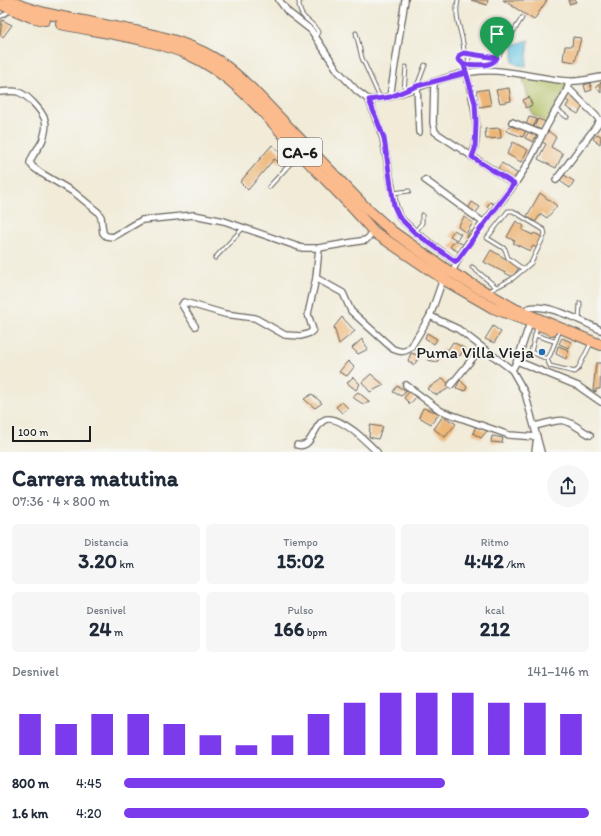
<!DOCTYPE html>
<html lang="es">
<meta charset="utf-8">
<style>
:root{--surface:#fff;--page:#f6f6f7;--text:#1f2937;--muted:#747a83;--accent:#7c3aed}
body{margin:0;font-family:Itim,sans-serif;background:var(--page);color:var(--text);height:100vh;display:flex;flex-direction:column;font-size:15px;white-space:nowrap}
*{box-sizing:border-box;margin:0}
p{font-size:13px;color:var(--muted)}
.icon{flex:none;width:22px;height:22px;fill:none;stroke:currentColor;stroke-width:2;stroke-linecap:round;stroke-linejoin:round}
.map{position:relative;height:452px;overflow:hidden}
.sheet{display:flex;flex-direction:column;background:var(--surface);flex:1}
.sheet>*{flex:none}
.scale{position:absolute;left:12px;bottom:10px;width:79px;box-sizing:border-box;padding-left:4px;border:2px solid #1c1c1c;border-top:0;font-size:11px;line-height:14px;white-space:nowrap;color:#1c1c1c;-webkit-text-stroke:3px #f6f6f2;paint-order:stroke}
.pin{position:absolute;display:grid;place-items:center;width:34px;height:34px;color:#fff;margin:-41px -17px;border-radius:50% 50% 50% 0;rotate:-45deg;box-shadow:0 0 4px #0007}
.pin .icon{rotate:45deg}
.round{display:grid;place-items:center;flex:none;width:42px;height:42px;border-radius:21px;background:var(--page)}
.summary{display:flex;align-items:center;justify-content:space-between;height:68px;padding:0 12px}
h1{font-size:22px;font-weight:700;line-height:30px}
.metrics{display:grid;grid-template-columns:repeat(3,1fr);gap:6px;height:68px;padding:4px 12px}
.metrics div{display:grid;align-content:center;border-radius:6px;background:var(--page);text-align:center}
.metrics b{font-size:20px;font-weight:700}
.metrics small{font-size:11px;font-weight:400}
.metrics p{font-size:11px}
.chart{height:112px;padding:8px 12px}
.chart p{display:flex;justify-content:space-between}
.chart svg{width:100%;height:72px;margin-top:4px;stroke:var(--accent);stroke-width:6}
ul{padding:0 12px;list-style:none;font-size:13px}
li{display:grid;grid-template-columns:64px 48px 1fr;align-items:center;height:30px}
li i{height:10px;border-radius:5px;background:var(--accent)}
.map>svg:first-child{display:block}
</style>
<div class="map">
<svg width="601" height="452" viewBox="0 0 601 452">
<rect width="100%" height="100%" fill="#f6f6f2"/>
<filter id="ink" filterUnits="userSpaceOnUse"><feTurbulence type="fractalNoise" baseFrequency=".025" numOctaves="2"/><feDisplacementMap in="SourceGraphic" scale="8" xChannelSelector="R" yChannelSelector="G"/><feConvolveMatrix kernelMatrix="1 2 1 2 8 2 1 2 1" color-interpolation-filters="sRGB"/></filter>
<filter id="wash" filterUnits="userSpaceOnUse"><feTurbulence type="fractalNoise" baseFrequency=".012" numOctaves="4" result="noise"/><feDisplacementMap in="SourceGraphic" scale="16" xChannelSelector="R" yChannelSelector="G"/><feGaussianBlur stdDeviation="0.9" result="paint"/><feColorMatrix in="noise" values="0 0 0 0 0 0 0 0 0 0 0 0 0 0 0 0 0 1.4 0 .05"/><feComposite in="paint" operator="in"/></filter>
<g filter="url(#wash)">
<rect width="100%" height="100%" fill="#f1ebd8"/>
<path fill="#afbb5d" stroke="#666c3c" d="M522 74 569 81 548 123 532 114Z"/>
<path fill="#63c3e1" stroke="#40707e" d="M529 40 526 66 518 65 513 62V45Z"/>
<g id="blocks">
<g fill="#edb576">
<path d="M471 0H488L487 5Z"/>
<path d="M503 0H547L534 20Z"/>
<path d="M569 0H575L576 2 569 4Z"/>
<path d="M2 20 12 25 3 37 0 35Z"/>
<path d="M573 37 581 38 575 62 563 60 565 46H572Z"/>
<path d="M601 82V93L596 87Z"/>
<path d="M590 83 592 90 586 92 584 85Z"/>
<path d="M509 88 511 101 500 103 496 90Z"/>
<path d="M488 89 491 105 479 107 476 91Z"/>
<path d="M569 94 583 106 578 114 566 107 569 102 565 99Z"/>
<path d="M529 97 532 105 526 108 523 100Z"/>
<path d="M529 117 537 119 533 127 526 125Z"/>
<path d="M538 119 546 122 542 130 534 127Z"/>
<path d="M510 126 526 130 523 137 506 131Z"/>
<path d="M500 128 501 138 486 139 485 129Z"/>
<path d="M530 130 538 133 533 142 525 138Z"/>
<path d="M548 131 556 137 551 147 563 154 556 168 538 159 546 144 542 142Z"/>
<path d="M597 134 601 136 600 144 593 139Z"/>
<path d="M513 142 528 150 521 162 507 154Z"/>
<path d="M272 145 283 155 288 150 290 154 282 164 274 159 248 190 240 182Z"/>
<path d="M502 163 518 174 512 182 496 171Z"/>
<path d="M564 175 574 181 570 188 560 181Z"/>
<path d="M540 193 557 206 547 218 541 214 535 222 527 216Z"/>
<path d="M472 202 480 207 475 214 468 209Z"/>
<path d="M490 202 494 204 491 209 487 207Z"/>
<path d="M464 217 473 223 466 233 458 227Z"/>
<path d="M516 221 524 226 522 230 533 235 534 233 542 237 537 248 533 246 530 251 513 243 515 241 507 237Z"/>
<path d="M454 230 461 234 457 240 450 236Z"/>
<path d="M470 231 473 233 469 239 466 237Z"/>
<path d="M455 240 464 245 459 252 450 247Z"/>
<path d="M491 250 519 267 513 277 484 262Z"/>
<path d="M342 317 355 331 339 344 334 327Z"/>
<path d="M493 326 501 332 494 343 485 339Z"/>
<path d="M427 333 437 339 434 344 425 338Z"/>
<path d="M562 338 571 342 569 348 559 344Z"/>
<path d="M362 339 368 349 358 354 352 348Z"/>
<path d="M453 342 464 348 460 356 448 350Z"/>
<path d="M558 346 569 350 566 359 556 354Z"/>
<path d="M443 349 455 357 440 353Z"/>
<path d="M411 353 420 356 414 365 408 361Z"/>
<path d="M432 353 440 356 437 362 428 360Z"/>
<path d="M348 361 354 367 347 376 339 372Z"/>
<path d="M596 363H601L600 389H596V392L593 391Z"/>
<path d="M371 374 384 385 370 392 362 382Z"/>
<path d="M353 377 360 384 356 390 347 383Z"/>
<path d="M443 378 451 387 437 395 427 389Z"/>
<path d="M460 380 467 387 465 391 456 388Z"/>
<path d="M397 386 407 391 401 396 393 392Z"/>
<path d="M358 392 370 402 363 404 352 397Z"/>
<path d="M409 392 416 397 410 404 404 398Z"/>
<path d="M312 394 322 403 315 408 304 399Z"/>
<path d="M342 402 348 408 342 413 336 407Z"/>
<path d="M423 408 440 413 431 424 419 417Z"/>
<path d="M443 416 456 424 445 437 434 429Z"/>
<path d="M370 425 383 427 378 439 369 437Z"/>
<path d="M476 426 487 431 481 438 473 433Z"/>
<path d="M492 436 503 438 502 443 491 442Z"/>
</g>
</g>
</g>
<g filter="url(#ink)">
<use href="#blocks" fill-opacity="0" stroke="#67645e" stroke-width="1"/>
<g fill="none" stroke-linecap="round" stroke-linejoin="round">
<defs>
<g id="lane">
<path d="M301 0 299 2C299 21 312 19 318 32L315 38"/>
<path d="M458 0C453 19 464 34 464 53"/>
<path d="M0 17 10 11"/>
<path d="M356 33 362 58 380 98"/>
<path d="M464 53 460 55 458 59 464 65 466 73"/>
<path d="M467 53 497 58"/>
<path d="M467 65H488L494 63 522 18"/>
<path d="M467 65 469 58 467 54"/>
<path d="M417 86 425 65"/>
<path d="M404 91 406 67"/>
<path d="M556 109 567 117"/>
<path d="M269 187 299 154"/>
<path d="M393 193 409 191"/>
<path d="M415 232 422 223V215"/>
<path d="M215 258 244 227"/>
<path d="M472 267 496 287"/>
<path d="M489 291 512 279 531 263 545 234 544 230 513 211H508L487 238 505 249 508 258 523 269"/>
<path d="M579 321 580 303"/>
<path d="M537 327 531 352 547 359 550 355 559 332"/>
<path d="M535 335 554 341"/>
<path d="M547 359 550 366 575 372 578 369 591 343"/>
</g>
<g id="street">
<path d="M279 0 288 12 311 30 338 71 357 91 369 100 383 138 395 205 399 217 415 232 456 262"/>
<path d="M466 73C473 98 482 132 472 157"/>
<path d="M434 82 433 123 435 132 514 184"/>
<path d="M417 86 419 132"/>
<path d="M568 88 601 121"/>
<path d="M0 92C6 92 13 90 18 92 28 95 42 111 45 120 47 126 45 133 43 139 40 148 32 153 30 163L33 167 41 173 75 193 98 212 101 217 103 233 106 236 113 237 142 220 194 215 224 221 302 248H319L366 240 374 232"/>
<path d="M390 97 405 0"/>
<path d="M369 100C407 96 441 74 480 71 510 69 539 79 568 81 579 82 590 79 601 77"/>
<path d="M512 122 542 134"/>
<path d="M425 180 484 223"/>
<path d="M556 180 600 121"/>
<path d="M452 273C466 236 499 209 520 176 532 159 539 139 549 122 555 109 568 95 569 81"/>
<path d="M316 278 343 293 351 311 393 349C400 352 405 353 411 347L430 316 443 279"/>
<path d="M522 312C538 297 583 322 601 330"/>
<path d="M430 316 458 329 512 370 525 393 541 452"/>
<path d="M195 326 182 305 184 302 225 314 255 318 285 335 301 336 310 333 313 330 308 314 316 278 319 248"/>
<path d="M517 361 578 386 601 402"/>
<path d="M512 370 517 361 531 320"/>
<path d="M406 385 441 411 509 435 537 437 535 452"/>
<path d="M451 385 481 348"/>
<path d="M535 426C568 417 562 418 590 435"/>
<path d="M297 445C313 450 314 421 327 419 342 417 367 442 377 452"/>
</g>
<g id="highway">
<path d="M8 0C32 12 58 16 84 21 127 30 175 35 214 58 228 66 240 78 252 89L366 208 393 232 447 270 515 309 601 345"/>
<path d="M0 4 31 17 45 20"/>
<path d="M61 24C102 33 147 37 187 54 235 75 265 115 300 153 324 179 351 204 374 232L448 282 493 308 552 330"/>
</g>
</defs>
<use href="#lane" stroke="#67645e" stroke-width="5"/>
<use href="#street" stroke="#67645e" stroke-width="8"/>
<use href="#highway" stroke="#67645e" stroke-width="12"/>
<use href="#lane" stroke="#fff" stroke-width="3"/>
<use href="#street" stroke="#fff" stroke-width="5.5"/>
<use href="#highway" stroke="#fbbb8c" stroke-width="10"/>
</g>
</g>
<g fill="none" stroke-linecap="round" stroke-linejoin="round" filter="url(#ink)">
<defs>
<path id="route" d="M497 58C490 69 476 63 464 65L466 73 417 86 390 97 369 100 384 138 394 206 399 217 414 232 456 262 514 184 472 157 475 149 476 122 475 103 464 65 458 59 460 55 464 53 497 58"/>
</defs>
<use href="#route" stroke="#fff" stroke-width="8"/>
<use href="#route" stroke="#7c3aed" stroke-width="5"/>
</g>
<circle fill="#1f6fb2" stroke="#f6f6f2" stroke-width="1.5" cx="542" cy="352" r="4"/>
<g text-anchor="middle" stroke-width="3.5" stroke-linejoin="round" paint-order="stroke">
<rect fill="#f6f6f2" stroke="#5d5d5c" stroke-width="1" x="278" y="138" width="44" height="28" rx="3"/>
<g font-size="16" font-weight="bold" fill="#1c1c1c">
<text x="300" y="158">CA-6</text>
</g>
<g font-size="17" fill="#1c1c1c" stroke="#f6f6f2" text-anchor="end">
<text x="534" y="358">Puma Villa Vieja</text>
</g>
</g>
</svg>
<div class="scale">100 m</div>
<div class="pin" style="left:497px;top:58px;background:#1e9e55"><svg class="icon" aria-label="arrive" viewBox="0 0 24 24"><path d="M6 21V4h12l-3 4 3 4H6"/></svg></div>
</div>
<section class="sheet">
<div class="summary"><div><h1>Carrera matutina</h1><p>07:36 · 4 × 800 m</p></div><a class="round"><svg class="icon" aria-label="share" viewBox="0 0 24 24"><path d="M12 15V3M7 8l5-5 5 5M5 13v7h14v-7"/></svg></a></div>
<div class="metrics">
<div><p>Distancia</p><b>3.20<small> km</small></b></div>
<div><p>Tiempo</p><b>15:02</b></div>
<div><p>Ritmo</p><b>4:42<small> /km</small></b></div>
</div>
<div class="metrics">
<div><p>Desnivel</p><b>24<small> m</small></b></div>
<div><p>Pulso</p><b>166<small> bpm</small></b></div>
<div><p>kcal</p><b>212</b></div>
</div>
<div class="chart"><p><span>Desnivel</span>141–146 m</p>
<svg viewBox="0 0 160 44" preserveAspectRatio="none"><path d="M5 44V19M15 44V25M25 44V19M35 44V19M45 44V25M55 44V32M65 44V38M75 44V32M85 44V19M95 44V12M105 44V6M115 44V6M125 44V6M135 44V12M145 44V12M155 44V19"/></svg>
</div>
<ul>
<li><b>800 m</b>4:45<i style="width:69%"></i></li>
<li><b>1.6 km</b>4:20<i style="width:100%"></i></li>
</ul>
</section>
